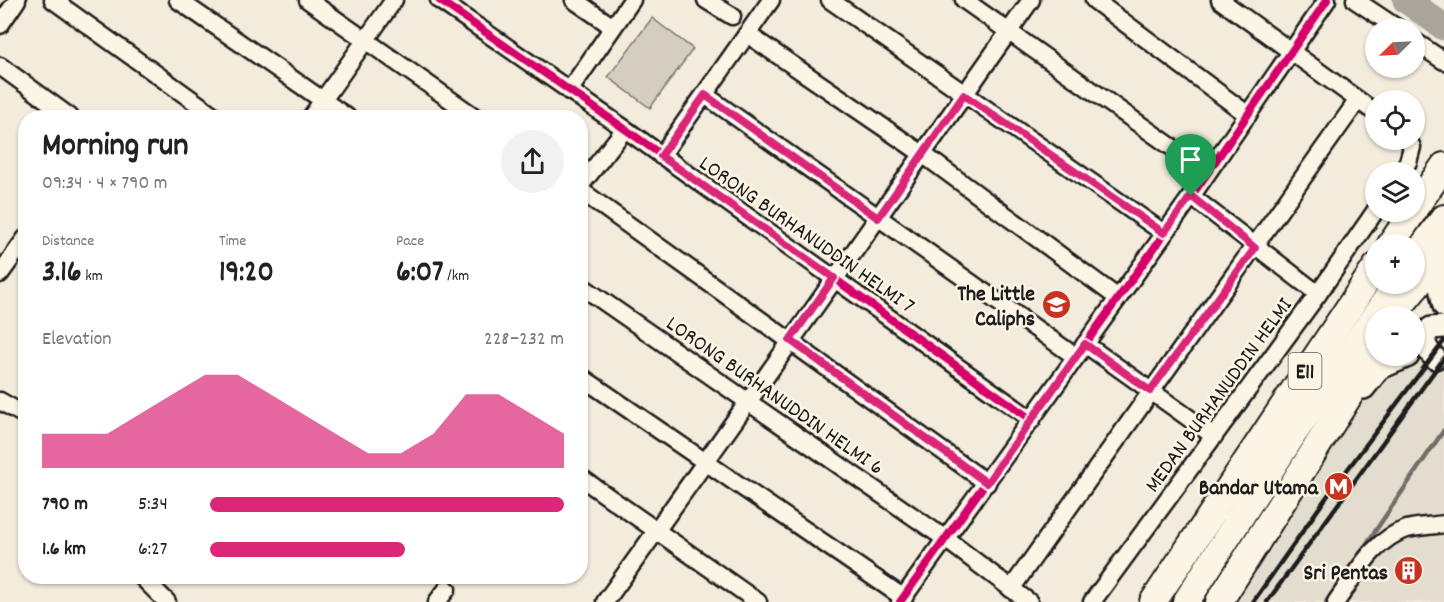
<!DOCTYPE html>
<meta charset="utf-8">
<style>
:root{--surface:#fff;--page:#f2f2f2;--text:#222;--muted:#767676;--accent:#db2777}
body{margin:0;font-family:Dekko,sans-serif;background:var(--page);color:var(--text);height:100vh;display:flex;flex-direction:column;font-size:22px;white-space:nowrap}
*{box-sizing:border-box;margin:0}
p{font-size:20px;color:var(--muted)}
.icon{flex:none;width:33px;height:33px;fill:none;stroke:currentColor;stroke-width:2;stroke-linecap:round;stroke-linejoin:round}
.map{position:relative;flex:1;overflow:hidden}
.sheet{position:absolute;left:18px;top:110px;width:570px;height:474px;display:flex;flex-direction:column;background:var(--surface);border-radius:24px;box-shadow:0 2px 4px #0004}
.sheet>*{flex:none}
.needle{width:39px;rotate:246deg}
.tools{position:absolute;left:1365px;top:18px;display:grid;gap:12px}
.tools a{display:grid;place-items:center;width:60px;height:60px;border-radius:50%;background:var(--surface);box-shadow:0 2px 4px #0004;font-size:30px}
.pin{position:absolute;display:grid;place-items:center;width:51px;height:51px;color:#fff;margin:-62px -26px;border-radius:50% 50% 50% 0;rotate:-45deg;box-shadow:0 0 6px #0007}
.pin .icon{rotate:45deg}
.round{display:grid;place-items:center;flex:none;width:63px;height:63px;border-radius:32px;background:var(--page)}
.head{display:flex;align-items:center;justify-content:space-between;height:102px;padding:0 24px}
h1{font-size:33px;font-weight:700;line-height:45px}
.metrics{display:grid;grid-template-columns:repeat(3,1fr);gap:9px;height:102px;padding:6px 24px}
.metrics div{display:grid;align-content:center}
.metrics b{font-size:30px;font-weight:700}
.metrics small{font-size:16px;font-weight:400}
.metrics p{font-size:16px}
.chart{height:168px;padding:12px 24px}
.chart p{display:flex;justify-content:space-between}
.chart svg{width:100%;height:108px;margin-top:6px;fill:var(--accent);opacity:.7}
ul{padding:0 24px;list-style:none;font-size:20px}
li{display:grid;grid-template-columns:96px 72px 1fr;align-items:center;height:45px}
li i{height:15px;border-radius:8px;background:var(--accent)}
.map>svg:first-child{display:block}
</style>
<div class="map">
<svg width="1444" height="602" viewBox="0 0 1444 602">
<rect width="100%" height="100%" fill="#f3ecdd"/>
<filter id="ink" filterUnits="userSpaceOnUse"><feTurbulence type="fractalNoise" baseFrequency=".0167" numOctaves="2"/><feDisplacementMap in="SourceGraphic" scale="12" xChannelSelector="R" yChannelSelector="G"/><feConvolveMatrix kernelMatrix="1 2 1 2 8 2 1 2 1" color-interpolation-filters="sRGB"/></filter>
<g filter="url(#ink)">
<path fill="#e3ddcf" d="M1415 339 1444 355V602H1227L1209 584 1376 356H1414Z"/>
<path fill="#d3cec1" stroke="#78756e" stroke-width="1.5" d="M652 18 693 49 650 108 608 77Z"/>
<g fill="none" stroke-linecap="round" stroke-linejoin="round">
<g stroke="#716e68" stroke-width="4.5">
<path d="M1350 568 1444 430"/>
<path d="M1326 602 1342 579"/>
</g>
<path stroke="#aaa59b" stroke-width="27" d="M1406 0 1444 27"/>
<defs>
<g id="minor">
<path d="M53 0 216 117"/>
<path d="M178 0 347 117"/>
<path d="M308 0 475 117"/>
<path d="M439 0 625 129 1032 420"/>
<path d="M574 0 613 27"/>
<path d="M706 0 732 16"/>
<path d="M830 0 1164 233"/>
<path d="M964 0 1207 172"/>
<path d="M1094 0 1248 115"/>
<path d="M1220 0 1376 113"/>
<path d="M1355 0 1397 28"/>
<path d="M0 25 17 0"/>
<path d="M747 34 924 155 1118 298"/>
<path d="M1414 41 1444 61"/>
<path d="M0 66 70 117"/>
<path d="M569 91 632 0"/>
<path d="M705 95 1076 357"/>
<path d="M311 117 394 0"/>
<path d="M661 156 771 0"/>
<path d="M1401 172 1408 162 1412 147 1408 140"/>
<path d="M580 186 625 129"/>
<path d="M580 190 987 483"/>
<path d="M1191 196 1318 294"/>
<path d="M0 274 26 238"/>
<path d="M580 285 947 540 1029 602"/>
<path d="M1085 344 1214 436"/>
<path d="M580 376 904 598"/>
<path d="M0 401 26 416"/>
<path d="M580 477 758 602"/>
<path d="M141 576 167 602"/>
<path d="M1011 589 1358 100"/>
<path d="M437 602 447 589"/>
<path d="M605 602C749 403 889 201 1031 0"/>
<path d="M900 602 1188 201 1327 0"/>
<path d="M1092 602 1318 294 1376 210"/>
<path d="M1336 602C1355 576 1373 539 1407 529 1419 526 1432 526 1444 524"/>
</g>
<g id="major">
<path d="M1435 264 1444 306"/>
<path d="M1435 358C1425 348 1420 339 1431 328L1444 327"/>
<path d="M1364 388 1380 368 1408 356"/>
</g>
<g id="highway">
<path d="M1414 209 1444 166"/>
<path d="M1391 244 1413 212"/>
<path d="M1414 258 1444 218"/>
<path d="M1392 316 1444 253"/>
<path d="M1153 602 1376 267"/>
<path d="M1186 602 1294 433 1397 284"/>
<path d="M1219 602 1376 353"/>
</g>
</defs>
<use href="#minor" stroke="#1c1c1c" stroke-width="21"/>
<use href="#major" stroke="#1c1c1c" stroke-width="26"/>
<use href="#highway" stroke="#1c1c1c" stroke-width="30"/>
<use href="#minor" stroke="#fcf5e5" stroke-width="16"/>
<use href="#major" stroke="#fcf5e5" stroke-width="21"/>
<use href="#highway" stroke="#fcf5e5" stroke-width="26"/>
<g stroke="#1c1c1c" stroke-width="4.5">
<path d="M1253 602 1326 498 1444 341"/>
<path d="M1267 602 1444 358"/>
</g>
<defs>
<g id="cycleway">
<path d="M439 0 625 129 1032 420"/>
<path d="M900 602 1188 201 1327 0"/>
</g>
</defs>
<use href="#cycleway" stroke="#fcf5e5" stroke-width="11"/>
<use href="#cycleway" stroke="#d6006c" stroke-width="8"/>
</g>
</g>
<g fill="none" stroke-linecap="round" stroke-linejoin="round" filter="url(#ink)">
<defs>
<path id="route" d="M705 95 878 218 964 95 1164 233 1191 196 1255 248 1150 391 1085 344 987 483 790 340 834 278 661 156Z"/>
</defs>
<use href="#route" stroke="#fff" stroke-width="12"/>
<use href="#route" stroke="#db2777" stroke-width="8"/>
</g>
<defs>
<symbol id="school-disc" viewBox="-11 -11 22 22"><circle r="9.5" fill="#c8321e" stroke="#fcf5e5"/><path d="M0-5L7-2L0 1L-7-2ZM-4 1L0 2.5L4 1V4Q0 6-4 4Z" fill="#fff"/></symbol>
<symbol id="metro-disc" viewBox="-11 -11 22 22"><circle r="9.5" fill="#c8321e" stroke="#fcf5e5"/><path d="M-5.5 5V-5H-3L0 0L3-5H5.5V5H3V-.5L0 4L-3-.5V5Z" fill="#fff"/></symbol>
<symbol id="building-disc" viewBox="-11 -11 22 22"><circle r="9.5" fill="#c8321e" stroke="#fcf5e5"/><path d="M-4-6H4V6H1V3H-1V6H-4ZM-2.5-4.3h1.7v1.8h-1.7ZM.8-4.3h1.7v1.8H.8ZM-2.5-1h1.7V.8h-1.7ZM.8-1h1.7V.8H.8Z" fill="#fff"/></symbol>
</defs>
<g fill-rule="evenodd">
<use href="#school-disc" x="1040" y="288" width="33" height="33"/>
<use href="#metro-disc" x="1322" y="470" width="33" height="33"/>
<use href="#building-disc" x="1392" y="554" width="33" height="33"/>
</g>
<g text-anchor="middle" stroke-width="5" stroke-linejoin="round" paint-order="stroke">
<rect fill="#fcf5e5" stroke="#5f5d58" stroke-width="1.5" x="1288.5" y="353" width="33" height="36" rx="4.5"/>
<g font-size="21" font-weight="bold" fill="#1c1c1c">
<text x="1305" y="378">E11</text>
</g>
<g font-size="22" fill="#1c1c1c" stroke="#fcf5e5">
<text transform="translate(808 233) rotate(35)" y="8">LORONG BURHANUDDIN HELMI 7</text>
<text transform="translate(776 394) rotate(35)" y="8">LORONG BURHANUDDIN HELMI 6</text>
<text transform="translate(1217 394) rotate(-54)" y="8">MEDAN BURHANUDDIN HELMI</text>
</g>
<g font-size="22" font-weight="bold" fill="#1c1c1c" stroke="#fcf5e5" text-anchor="end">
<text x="1035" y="300">The Little<tspan x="1035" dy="25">Caliphs</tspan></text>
<text x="1318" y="494">Bandar Utama</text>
<text x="1388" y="579">Sri Pentas</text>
</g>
</g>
</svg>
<div class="tools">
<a><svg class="needle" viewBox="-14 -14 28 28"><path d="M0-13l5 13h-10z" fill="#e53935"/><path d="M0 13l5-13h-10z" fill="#767676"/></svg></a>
<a><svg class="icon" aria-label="locate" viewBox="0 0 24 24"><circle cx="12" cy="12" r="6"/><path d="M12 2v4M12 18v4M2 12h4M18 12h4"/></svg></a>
<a><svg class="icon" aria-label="layers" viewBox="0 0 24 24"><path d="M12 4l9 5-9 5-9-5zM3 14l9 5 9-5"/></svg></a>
<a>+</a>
<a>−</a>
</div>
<div class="pin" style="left:1191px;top:196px;background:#1e9e55"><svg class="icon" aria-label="arrive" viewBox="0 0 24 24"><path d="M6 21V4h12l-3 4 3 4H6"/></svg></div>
<section class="sheet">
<div class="head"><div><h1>Morning run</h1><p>09:34 · 4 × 790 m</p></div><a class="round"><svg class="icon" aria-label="share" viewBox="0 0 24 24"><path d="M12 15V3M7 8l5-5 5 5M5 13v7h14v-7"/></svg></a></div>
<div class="metrics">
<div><p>Distance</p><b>3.16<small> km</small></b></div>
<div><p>Time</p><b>19:20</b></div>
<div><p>Pace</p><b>6:07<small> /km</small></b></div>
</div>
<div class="chart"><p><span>Elevation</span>228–232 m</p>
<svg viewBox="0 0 160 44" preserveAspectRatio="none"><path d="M0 44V30L10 30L20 30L30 22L40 14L50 6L60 6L70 14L80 22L90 30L100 38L110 38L120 30L130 14L140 14L150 22L160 30V44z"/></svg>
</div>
<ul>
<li><b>790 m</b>5:34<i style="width:100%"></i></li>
<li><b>1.6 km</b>6:27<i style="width:55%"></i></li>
</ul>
</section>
</div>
